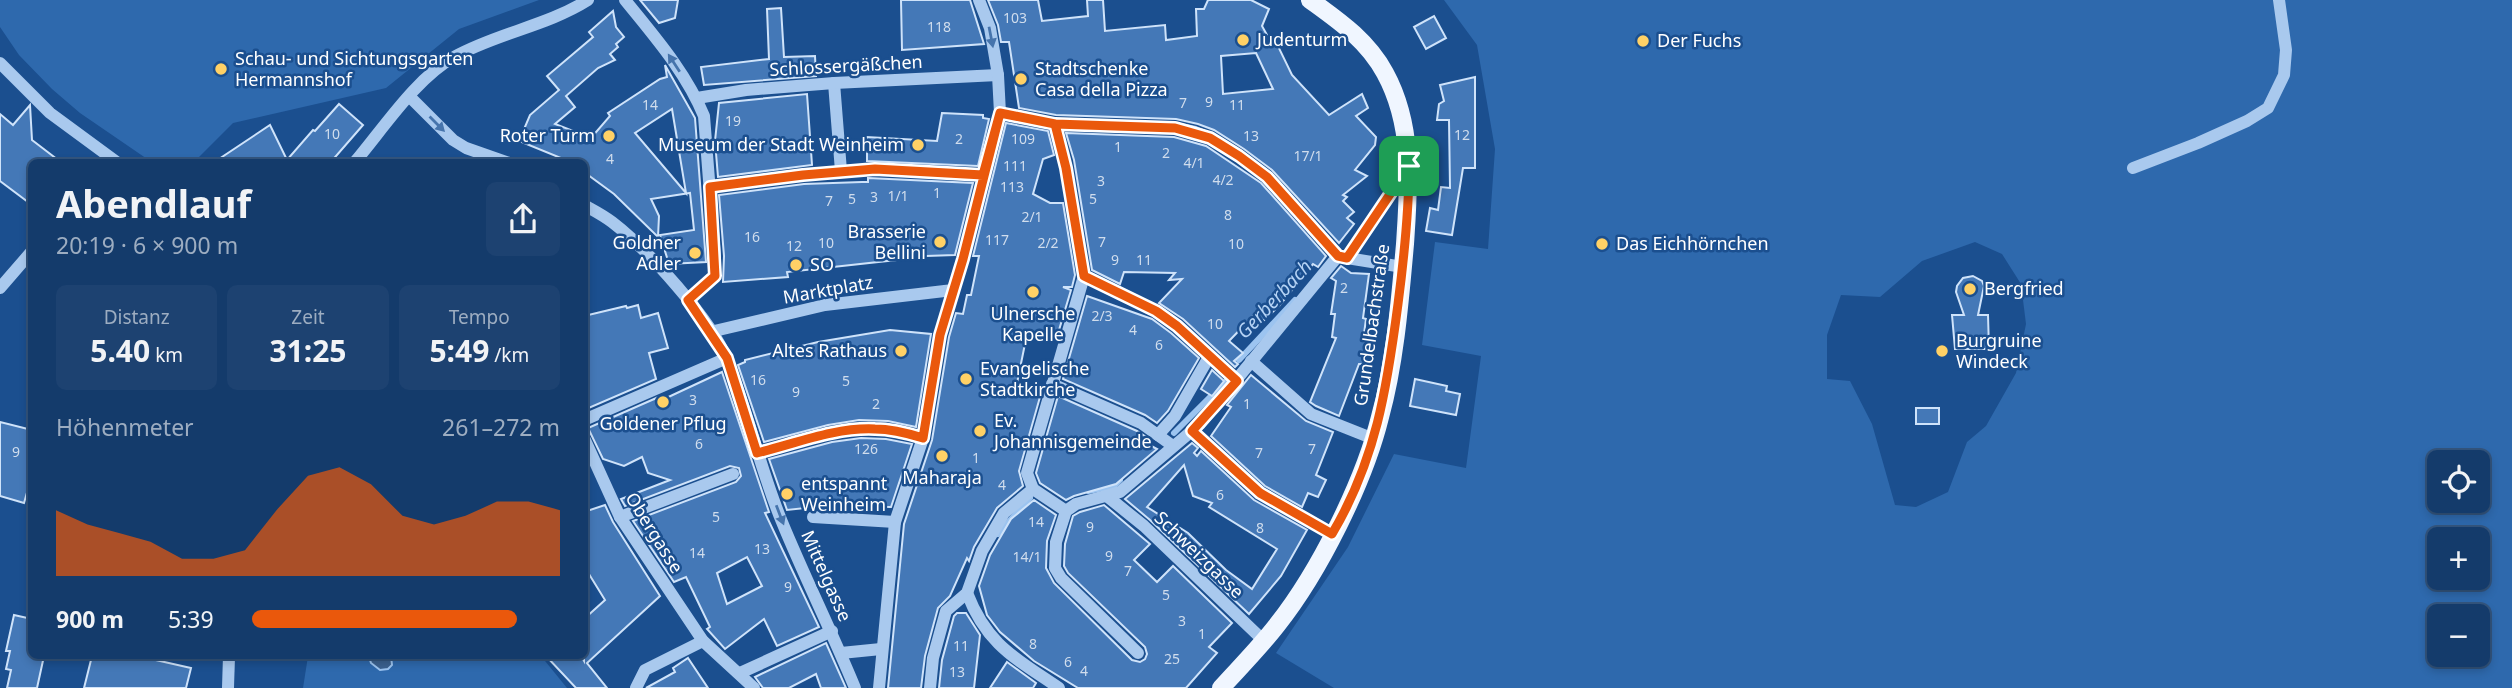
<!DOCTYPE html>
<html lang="de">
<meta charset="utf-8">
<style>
:root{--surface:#143b6b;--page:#1d4271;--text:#f1f3f6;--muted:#9dadc1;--line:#33557e;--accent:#ea580c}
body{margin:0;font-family:"Noto Sans",sans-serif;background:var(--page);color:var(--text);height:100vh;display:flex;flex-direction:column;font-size:26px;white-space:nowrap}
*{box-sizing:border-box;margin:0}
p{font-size:23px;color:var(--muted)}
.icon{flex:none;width:38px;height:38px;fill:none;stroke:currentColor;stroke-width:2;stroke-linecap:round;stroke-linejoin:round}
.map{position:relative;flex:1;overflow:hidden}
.side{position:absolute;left:28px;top:159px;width:560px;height:500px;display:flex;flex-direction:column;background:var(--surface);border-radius:10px;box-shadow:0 4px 10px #0003,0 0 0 2px var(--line)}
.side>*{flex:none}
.tools{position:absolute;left:2427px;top:450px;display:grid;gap:14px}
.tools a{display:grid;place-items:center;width:63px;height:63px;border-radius:10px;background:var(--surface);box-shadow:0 4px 10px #0003,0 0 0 2px var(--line);font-size:35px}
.pin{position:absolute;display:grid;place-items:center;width:60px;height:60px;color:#fff;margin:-30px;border-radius:14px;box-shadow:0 4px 10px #0006}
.round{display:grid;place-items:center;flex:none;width:74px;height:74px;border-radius:10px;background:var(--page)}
.summary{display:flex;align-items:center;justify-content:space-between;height:119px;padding:0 28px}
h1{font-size:38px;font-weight:700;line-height:52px}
.metrics{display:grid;grid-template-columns:repeat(3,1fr);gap:10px;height:119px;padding:7px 28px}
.metrics div{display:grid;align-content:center;border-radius:10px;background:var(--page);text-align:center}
.metrics b{font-size:30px;font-weight:700}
.metrics small{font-size:19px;font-weight:400}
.metrics p{font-size:19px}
.chart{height:196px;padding:14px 28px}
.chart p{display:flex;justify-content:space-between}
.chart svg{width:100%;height:126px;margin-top:7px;fill:var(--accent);opacity:.7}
ul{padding:0 28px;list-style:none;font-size:23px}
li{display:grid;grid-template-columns:112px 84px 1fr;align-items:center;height:52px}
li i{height:18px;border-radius:9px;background:var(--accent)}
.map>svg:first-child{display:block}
</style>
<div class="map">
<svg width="2512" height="688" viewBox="0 0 2512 688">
<rect width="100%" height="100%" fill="#1b4f8f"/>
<g fill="#2e69ad" fill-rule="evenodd">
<path d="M0 0H539L459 29 386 88 233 123 193 163H153L80 113 52 89 19 55 0 27Z"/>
<path d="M1444 0H2512V688H1334L1276 653 1348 547 1394 454 1466 468 1481 356 1422 345 1435 242 1488 249 1495 149 1477 45ZM1975 242 2002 254 2021 284 2026 324 2016 373 1986 426 1967 442 1948 492 1916 507 1895 505 1872 424 1850 381 1827 379V335L1841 295 1880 297 1922 261ZM2440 462H2478V500H2440ZM2440 539H2478V578H2440ZM2440 616H2478V654H2440Z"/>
<path d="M308 656H541L567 688H303Z"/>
</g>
<path fill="#3c6290" stroke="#9cc4f0" stroke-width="2" d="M391 656 392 665 388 669 380 670 371 663 369 657Z"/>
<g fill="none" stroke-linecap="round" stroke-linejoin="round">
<g stroke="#9cc4f0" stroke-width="6">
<path d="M1239 360 1295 300"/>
<path d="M1174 433 1225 382"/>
<path d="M1088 491 1114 486 1120 480"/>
<path d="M998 534 1030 498"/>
</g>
</g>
<g fill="#4478b7" stroke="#cfe3fa" stroke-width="2" fill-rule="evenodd">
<path d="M640 0H678L675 18 659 23Z"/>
<path d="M901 0H970L984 44 902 50Z"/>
<path d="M988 0H1038L1042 21 1088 16 1087 0H1103L1105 31 1165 25 1166 40 1197 36 1196 9H1204L1208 0H1251L1269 9 1262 26 1273 46 1277 44 1292 75 1329 115 1362 94 1368 108 1356 116 1376 137 1375 145 1355 170 1367 176 1343 195 1347 197 1343 201 1354 212 1347 218 1354 224 1339 243 1272 170 1244 149 1214 130 1198 124 1176 119 1056 115 1019 108 1009 42H1001L998 25ZM1256 53 1273 89 1223 94 1221 56Z"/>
<path d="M781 8 784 57 815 56 816 76 704 85 701 67 769 59 767 9Z"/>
<path d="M613 11 616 27 624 37 616 44 618 47 610 54 615 60 598 68 566 96 575 107 555 124 591 138 610 116 608 113 660 79 667 77 665 65 695 118 706 262 669 264 660 235 694 230 690 193 651 199 659 216 658 237 614 194 584 172V163H573L519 141 530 115 559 90 547 76 593 37 589 32ZM672 109 686 193 635 133Z"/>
<path d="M1434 16 1446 38 1426 49 1414 27Z"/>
<path d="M1475 77V168H1463L1452 235 1426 231 1430 208 1438 210 1441 187 1450 188 1449 120H1437L1439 104 1444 101 1440 85Z"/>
<path d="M807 94 812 165 718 177 715 141 719 103Z"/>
<path d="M339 104 363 125 330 163H213L270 125 287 160 313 130 315 131Z"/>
<path d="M30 105 32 140 62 163H32V205L0 181V114L13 125Z"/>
<path d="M942 113 983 115V118L989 119 978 166 867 161V137L937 141Z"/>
<path d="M1006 123 1048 131 1054 155 1043 159 1033 194 1050 203H1063L1075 275 1072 287H1063L1071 290 1056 340 1027 334 1017 383 1042 390 1019 471 1023 486 997 508 974 547 969 561 967 558 950 596 938 608 925 656 921 688H888L904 524 932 440 949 337 956 313 963 314 967 295H971L979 256H973Z"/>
<path d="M1066 133 1174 137 1206 146 1261 183 1326 256 1318 267 1313 264 1279 306 1263 321 1256 313 1229 341 1243 353 1234 361 1238 364 1235 367 1183 319 1159 303 1182 279 1169 280 1175 273 1124 272 1120 284 1092 270 1074 160Z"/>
<path d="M868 178 973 183 955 255 896 257V260L787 272 788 277 723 282 724 256 719 195 804 184 862 182H868Z"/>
<path d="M1341 266 1351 273 1369 274 1363 318 1366 319 1363 341 1367 342 1364 364H1359L1339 416 1316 406 1310 402 1336 338 1332 337 1335 314H1331L1336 281 1331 278Z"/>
<path d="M1973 276 1982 281 1984 286 1978 315H1988L1989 349H1955L1952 315H1964L1956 292 1957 286 1963 278Z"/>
<path d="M1087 296 1152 319 1171 333 1199 358 1168 411 1157 423 1145 415 1063 379Z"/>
<path d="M638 305 641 318 658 313 668 348 649 353 656 379 584 410V316L626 306 627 308Z"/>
<path d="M890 330 931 334 916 427 888 421 859 420 828 425 764 442 738 365 745 362V360L818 342Z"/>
<path d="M1212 370 1224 381 1212 396 1201 389Z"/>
<path d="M722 372 769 512 765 513 819 627 777 646 764 619 725 649 707 629 710 627 686 577 674 582 633 521 736 482 741 476 739 468 730 466 625 506 621 499 670 480 648 473 642 457 624 466 603 459 588 428 661 396 662 400ZM747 557 762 586 727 604 717 573Z"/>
<path d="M1251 375 1306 421 1333 432 1316 475 1326 480 1318 497 1308 493 1302 507 1265 486 1211 436 1231 407 1227 405Z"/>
<path d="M1415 379 1447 386 1446 391 1460 394 1456 415 1410 406Z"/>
<path d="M1058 396 1137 431 1146 437 1142 441 1157 449 1116 484 1074 496 1066 500 1040 483 1036 473Z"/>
<rect x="1916" y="408" width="23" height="16"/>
<path d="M0 422 32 430V475L24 503 0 496Z"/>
<path d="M861 438 886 439 912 444 891 507 824 506 787 510 769 459 832 442Z"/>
<path d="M1192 443 1198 448 1194 453 1197 456 1201 451 1254 500 1307 530 1281 576 1249 614 1150 520 1125 499ZM1184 465 1193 496 1212 503 1209 507 1277 549 1252 589 1226 570 1188 533 1147 507Z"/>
<path d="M1034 500 1056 515 1047 541 1046 568 1054 583 1132 660 1140 662 1145 659 1147 654 1145 647 1068 573 1064 566 1065 544 1073 516 1080 512 1104 505 1150 544 1134 560 1157 582 1173 566 1232 623 1209 647 1217 653 1186 688H1078L1034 661 1000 632 987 615 979 586 990 555 1011 519Z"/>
<path d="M605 505 613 522 660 596 587 663 607 688H576L546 656H581L584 661V619L605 600 584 566V512Z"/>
<path d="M957 613H966L980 635 974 688H939L942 660 954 616Z"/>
<path d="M14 615 32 619V656H44L37 688H7L11 670 6 669 10 651H6Z"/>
<path d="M826 643 846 688H821L816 674 789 688H763L755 677Z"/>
<path d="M92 656H138L191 668 186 688H84Z"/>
<path d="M688 658 708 688H646L675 672 673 668Z"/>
<path d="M1007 662 1036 683 1033 688H990Z"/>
</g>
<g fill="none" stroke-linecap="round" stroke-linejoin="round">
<g stroke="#a9c9ee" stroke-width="12">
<path d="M625 0C654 36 686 72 704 116L715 257V276L688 300"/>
<path d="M0 63 50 113 118 163"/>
<path d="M834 83 841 171"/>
<path d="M410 97 453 140 466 148 509 163"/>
<path d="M697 98 746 90 834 83 998 75"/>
<path d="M1000 113 1055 124 1175 128 1195 132 1210 138 1239 156 1267 177 1338 256"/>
<path d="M1055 124 1066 168 1084 276 1156 311 1177 326 1237 381"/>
<path d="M354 163C383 129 416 78 454 57 497 33 547 26 588 0"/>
<path d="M2133 168 2198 143 2247 121 2268 108 2284 75 2286 50 2279 0"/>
<path d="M710 187 803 175 875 169 983 175"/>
<path d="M584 205C593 210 603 215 612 222 646 248 712 320 727 360 748 412 760 469 782 522 805 578 832 632 855 688"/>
<path d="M1338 256 1347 258 1407 169"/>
<path d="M1347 258 1403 267"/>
<path d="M0 288 32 251"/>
<path d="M710 332 825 305 953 290"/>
<path d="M1251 361 1311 414 1374 439"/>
<path d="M1052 384 1141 423 1173 446"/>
<path d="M584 420 727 358"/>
<path d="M1192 431 1260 493 1332 534"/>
<path d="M1158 435 1175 416 1209 357"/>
<path d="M584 438 620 517 703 641 754 688"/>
<path d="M757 453C794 444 836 427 875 429 892 429 907 434 923 438"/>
<path d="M1033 489 1027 473 1084 276"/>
<path d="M1033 489 1066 511"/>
<path d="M1108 497 1144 526 1264 641"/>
<path d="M620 517 733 474"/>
<path d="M813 517 895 522"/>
<path d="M967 593C987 645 1015 658 1059 688"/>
<path d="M841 653 881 649"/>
<path d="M1138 653 1061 578 1055 568 1056 542 1066 511 1076 504 1120 492 1200 424 1338 256"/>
<path d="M740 673 832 631"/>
<path d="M228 688 229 656"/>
<path d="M636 688 645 670 703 641"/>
<path d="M879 688 895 522 923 438 940 335 963 259 1000 113 998 75 990 28 979 0"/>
<path d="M930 688 933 658 946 611 967 593 982 551 1004 513 1033 489"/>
</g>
<path stroke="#f0f6ff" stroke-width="18" d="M1221 688C1240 667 1260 647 1277 625 1319 572 1364 482 1380 417 1395 363 1400 300 1405 244 1409 185 1414 126 1385 73 1367 40 1339 21 1310 0"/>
</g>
<defs><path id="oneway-solid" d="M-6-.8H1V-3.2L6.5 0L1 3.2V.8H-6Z" transform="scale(1.75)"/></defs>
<g fill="#4674ac">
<use href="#oneway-solid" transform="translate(991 37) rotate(79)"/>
<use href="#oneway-solid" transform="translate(674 63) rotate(-123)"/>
<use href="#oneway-solid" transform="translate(437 124) rotate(45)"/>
<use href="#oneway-solid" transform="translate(780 515) rotate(69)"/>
</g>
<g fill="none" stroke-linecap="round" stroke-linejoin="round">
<defs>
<path id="route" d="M1409 166 1347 258 1338 256 1267 177 1239 156 1210 138 1175 128 1055 124 1000 113 963 259 940 335 923 438C907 433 892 429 875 429 836 427 794 444 757 453L727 358 688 300 715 276 710 187 803 175 875 169 983 175 1000 113 1055 124 1066 168 1084 276 1156 311 1177 326 1237 381 1192 431 1260 493 1332 534C1376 460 1387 388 1398 304 1404 258 1409 212 1409 166"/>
</defs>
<use href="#route" stroke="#fff" stroke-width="14"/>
<use href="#route" stroke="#ea580c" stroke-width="9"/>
</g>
<g fill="#ffd166" stroke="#1b4f8f" stroke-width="2.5">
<circle cx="1243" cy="40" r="7"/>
<circle cx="1643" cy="41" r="7"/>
<circle cx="221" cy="69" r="7"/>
<circle cx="1021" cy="79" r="7"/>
<circle cx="609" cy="136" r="7"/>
<circle cx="918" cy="145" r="7"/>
<circle cx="940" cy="242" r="7"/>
<circle cx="1602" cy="244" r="7"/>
<circle cx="695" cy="253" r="7"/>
<circle cx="796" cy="265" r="7"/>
<circle cx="1970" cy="289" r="7"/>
<circle cx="1033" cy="292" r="7"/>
<circle cx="901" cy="351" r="7"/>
<circle cx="1942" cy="351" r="7"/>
<circle cx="966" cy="379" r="7"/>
<circle cx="663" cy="402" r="7"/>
<circle cx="980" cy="431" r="7"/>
<circle cx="942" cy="456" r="7"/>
<circle cx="787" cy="494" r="7"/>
</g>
<g text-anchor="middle" stroke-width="5" stroke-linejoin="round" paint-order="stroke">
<g font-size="14" fill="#d0dded">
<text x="1015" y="23">103</text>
<text x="939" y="32">118</text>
<text x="1209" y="107">9</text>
<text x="1183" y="108">7</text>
<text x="650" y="110">14</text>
<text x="1237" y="110">11</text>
<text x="733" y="126">19</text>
<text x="332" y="139">10</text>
<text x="1462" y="140">12</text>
<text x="1251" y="141">13</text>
<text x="959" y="144">2</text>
<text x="1023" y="144">109</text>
<text x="1118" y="152">1</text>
<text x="1166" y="158">2</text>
<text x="1308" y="161">17/1</text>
<text x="610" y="164">4</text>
<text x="1194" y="168">4/1</text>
<text x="1015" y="171">111</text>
<text x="1223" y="185">4/2</text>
<text x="1101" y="186">3</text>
<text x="1012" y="192">113</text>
<text x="937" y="198">1</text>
<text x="898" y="201">1/1</text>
<text x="874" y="202">3</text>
<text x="852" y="204">5</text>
<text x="1093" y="204">5</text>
<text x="829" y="206">7</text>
<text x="1228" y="220">8</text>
<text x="1032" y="222">2/1</text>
<text x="752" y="242">16</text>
<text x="997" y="245">117</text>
<text x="1102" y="247">7</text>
<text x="826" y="248">10</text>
<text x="1048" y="248">2/2</text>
<text x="1236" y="249">10</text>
<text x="794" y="251">12</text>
<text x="1115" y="265">9</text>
<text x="1144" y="265">11</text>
<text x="1344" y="293">2</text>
<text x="1102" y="321">2/3</text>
<text x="1215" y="329">10</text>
<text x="1133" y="335">4</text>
<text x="1159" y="350">6</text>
<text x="758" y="385">16</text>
<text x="846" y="386">5</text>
<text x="796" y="397">9</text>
<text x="693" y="405">3</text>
<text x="876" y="409">2</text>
<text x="1247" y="409">1</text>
<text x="699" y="449">6</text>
<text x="866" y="454">126</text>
<text x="1312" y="454">7</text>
<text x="16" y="457">9</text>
<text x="1259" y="458">7</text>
<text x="976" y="463">1</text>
<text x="1002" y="490">4</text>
<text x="1220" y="500">6</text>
<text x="716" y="522">5</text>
<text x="1036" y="527">14</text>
<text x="1090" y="532">9</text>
<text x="1260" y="533">8</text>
<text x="762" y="554">13</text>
<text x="697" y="558">14</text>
<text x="1109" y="561">9</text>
<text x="1027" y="562">14/1</text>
<text x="1128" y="576">7</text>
<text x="788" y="592">9</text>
<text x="1166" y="600">5</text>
<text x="1182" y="626">3</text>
<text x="1202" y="639">1</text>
<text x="1033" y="649">8</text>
<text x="961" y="651">11</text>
<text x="1172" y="664">25</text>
<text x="1068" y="667">6</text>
<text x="1084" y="676">4</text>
<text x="957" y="677">13</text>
</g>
<g font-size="18" fill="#fff" stroke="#1b4f8f" text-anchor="start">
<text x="1257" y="46">Judenturm</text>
<text x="1657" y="47">Der Fuchs</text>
<text x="235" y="65">Schau- und Sichtungsgarten<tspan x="235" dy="21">Hermannshof</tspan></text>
<text x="1035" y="75">Stadtschenke<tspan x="1035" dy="21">Casa della Pizza</tspan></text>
<text x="595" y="142" text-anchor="end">Roter Turm</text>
<text x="904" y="151" text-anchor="end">Museum der Stadt Weinheim</text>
<text x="926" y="238" text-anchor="end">Brasserie<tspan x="926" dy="21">Bellini</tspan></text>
<text x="681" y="249" text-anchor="end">Goldner<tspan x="681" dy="21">Adler</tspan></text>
<text x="1616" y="250">Das Eichhörnchen</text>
<text x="810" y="271">SO</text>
<text x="1984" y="295">Bergfried</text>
<text x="1033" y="320" text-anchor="middle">Ulnersche<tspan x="1033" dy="21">Kapelle</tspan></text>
<text x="1956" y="347">Burgruine<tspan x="1956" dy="21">Windeck</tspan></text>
<text x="887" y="357" text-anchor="end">Altes Rathaus</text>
<text x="980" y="375">Evangelische<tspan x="980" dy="21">Stadtkirche</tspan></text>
<text x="994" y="427">Ev.<tspan x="994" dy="21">Johannisgemeinde</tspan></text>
<text x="663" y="430" text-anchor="middle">Goldener Pflug</text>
<text x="942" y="484" text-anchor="middle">Maharaja</text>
<text x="801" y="490">entspannt<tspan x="801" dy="21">Weinheim</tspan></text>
</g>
<g font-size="18" fill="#fff" stroke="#1b4f8f">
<text transform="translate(846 66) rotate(-3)" y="6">Schlossergäßchen</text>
<text transform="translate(828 290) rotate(-10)" y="6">Marktplatz</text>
<text transform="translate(1372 325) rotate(-82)" y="6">Grundelbachstraße</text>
<text transform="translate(654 533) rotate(58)" y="6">Obergasse</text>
<text transform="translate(1199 555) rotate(44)" y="6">Schweizgasse</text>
<text transform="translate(826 576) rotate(66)" y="6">Mittelgasse</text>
</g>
<g font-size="19" font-style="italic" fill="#b5d3f5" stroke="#1b4f8f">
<text transform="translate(1274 299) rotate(-47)" y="7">Gerberbach</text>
</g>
</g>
</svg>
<div class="tools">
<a><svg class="icon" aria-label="locate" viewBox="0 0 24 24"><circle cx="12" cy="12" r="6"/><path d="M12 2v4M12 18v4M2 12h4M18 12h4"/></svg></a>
<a>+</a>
<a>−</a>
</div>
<div class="pin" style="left:1409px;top:166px;background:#1e9e55"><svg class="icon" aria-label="arrive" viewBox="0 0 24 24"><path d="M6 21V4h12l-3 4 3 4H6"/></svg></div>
<section class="side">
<div class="summary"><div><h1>Abendlauf</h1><p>20:19 · 6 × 900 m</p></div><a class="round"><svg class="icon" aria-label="share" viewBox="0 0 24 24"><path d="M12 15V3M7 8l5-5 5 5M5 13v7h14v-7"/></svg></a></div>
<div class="metrics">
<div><p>Distanz</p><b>5.40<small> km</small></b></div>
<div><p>Zeit</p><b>31:25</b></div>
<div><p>Tempo</p><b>5:49<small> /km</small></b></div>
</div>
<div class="chart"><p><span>Höhenmeter</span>261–272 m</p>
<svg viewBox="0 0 160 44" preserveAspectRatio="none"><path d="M0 44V21L10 26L20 29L30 32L40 38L50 38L60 35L70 21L80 9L90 6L100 12L110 23L120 26L130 23L140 18L150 18L160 21V44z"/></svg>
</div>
<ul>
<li><b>900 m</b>5:39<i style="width:86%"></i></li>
</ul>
</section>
</div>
